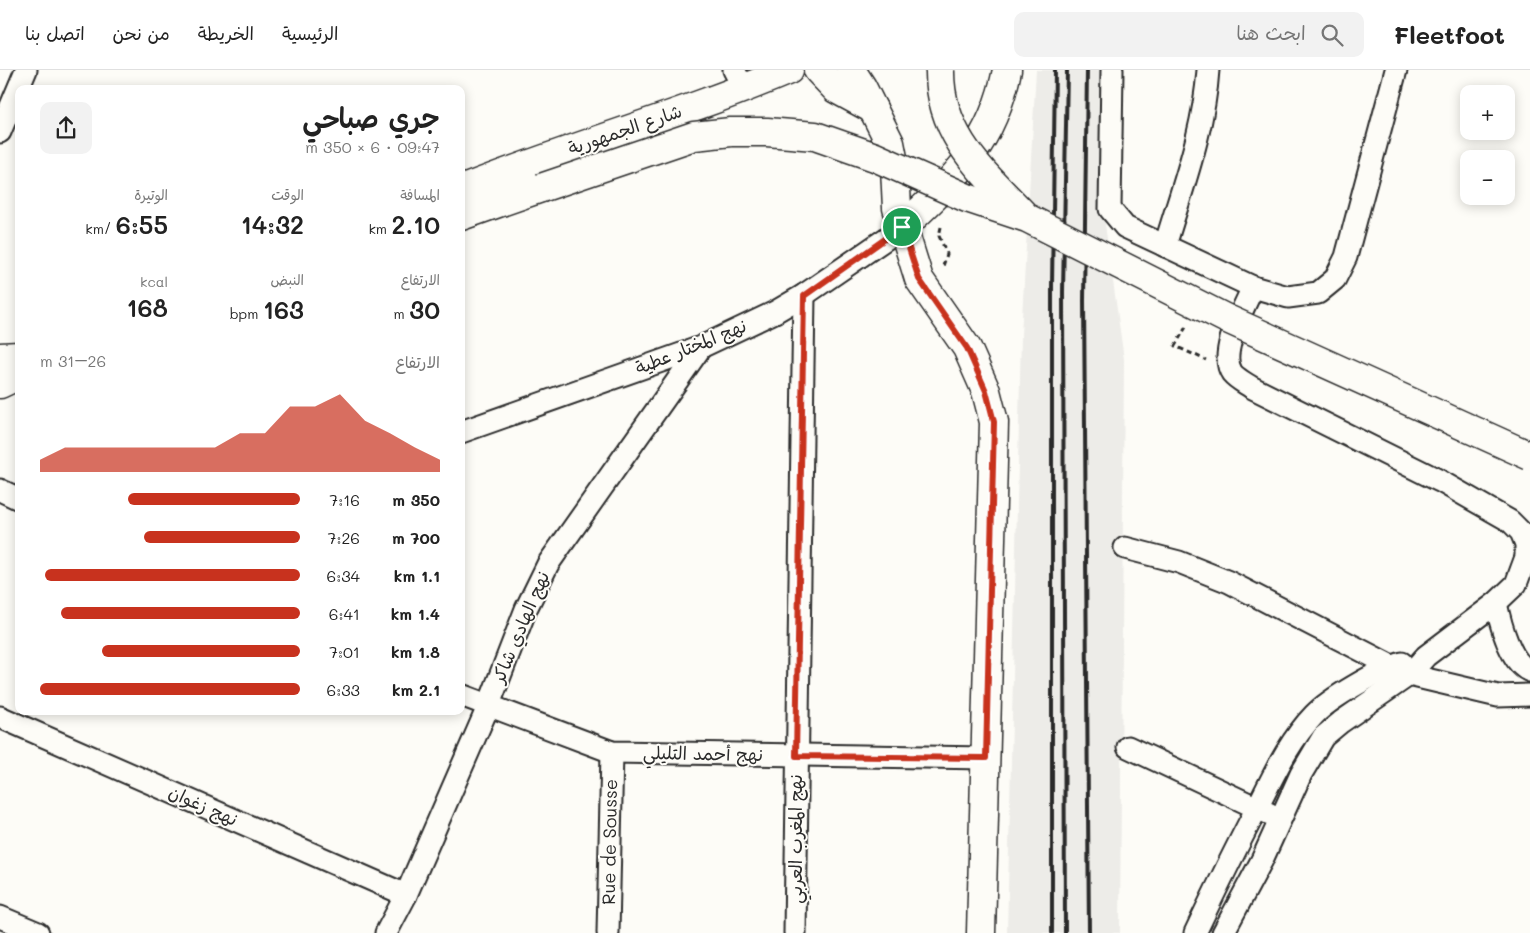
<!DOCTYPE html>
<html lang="ar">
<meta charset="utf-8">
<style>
:root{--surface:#fff;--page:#f2f2f2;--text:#222;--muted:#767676;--line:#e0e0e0;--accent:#c8321e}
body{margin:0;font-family:Mali,"Playpen Sans Arabic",sans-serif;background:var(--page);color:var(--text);direction:rtl;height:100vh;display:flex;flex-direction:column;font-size:19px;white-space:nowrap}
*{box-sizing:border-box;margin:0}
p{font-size:16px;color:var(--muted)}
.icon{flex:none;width:28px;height:28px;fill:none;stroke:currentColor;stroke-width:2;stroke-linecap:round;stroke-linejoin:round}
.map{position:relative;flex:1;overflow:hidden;direction:ltr}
.drawer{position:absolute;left:15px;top:15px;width:450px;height:630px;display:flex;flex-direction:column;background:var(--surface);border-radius:10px;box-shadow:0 2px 12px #0003;direction:rtl}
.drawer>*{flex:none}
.controls{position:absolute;left:1460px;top:15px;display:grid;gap:10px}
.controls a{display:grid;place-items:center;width:55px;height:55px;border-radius:10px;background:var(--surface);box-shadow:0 2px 12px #0003;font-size:25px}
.pin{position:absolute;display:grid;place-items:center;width:42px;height:42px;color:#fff;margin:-21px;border:2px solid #fff;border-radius:50%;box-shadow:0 1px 5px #0007}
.round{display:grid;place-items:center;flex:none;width:52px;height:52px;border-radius:10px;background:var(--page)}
.headline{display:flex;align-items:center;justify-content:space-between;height:85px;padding:0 25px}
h1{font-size:28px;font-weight:600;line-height:38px}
.stats{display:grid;grid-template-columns:repeat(3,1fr);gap:8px;height:85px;padding:5px 25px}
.stats div{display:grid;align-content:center}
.stats b{font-size:25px;font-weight:600}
.stats small{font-size:14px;font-weight:400}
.stats p{font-size:14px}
.chart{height:140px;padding:10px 25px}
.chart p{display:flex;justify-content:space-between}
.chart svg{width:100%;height:90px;margin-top:5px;fill:var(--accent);opacity:.7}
ul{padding:0 25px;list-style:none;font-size:16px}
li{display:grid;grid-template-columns:80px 60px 1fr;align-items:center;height:38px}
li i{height:12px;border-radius:6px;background:var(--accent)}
header{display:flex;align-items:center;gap:30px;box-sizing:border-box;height:70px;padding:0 25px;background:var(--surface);border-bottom:1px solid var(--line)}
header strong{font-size:24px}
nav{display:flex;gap:28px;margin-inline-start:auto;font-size:18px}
.search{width:350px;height:45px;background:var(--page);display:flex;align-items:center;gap:12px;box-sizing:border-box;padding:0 18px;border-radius:10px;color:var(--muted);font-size:19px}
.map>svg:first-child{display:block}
</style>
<header>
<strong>Fleetfoot</strong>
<div class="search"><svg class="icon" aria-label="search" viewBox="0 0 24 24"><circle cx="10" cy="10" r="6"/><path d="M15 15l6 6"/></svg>ابحث هنا</div>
<nav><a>الرئيسية</a><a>الخريطة</a><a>من نحن</a><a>اتصل بنا</a></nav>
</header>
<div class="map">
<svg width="1530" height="863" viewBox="0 0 1530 863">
<rect width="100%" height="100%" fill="#fdfcf7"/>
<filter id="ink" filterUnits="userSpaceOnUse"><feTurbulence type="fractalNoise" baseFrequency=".02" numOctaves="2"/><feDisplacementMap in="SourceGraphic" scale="10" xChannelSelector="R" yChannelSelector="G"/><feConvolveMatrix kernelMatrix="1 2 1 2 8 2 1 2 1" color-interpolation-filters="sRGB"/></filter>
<g filter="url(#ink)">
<path fill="#edece8" d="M1036 0H1104L1102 133 1124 289 1120 863H1007L1021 265Z"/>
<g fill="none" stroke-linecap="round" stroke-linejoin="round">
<defs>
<g id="street">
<path d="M734 0 744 19"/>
<path d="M1112 0 1110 139 1125 157 1253 217 1288 227 1318 223 1335 209 1346 187 1396 0"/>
<path d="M0 62 26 0"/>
<path d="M1165 176C1182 118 1204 61 1208 0"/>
<path d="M461 362 701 277 775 242 804 225 903 157"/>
<path d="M0 420 19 429"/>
<path d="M1125 478 1179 492 1229 512 1409 605 1498 626 1530 625"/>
<path d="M1496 533C1500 552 1510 594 1530 601"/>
<path d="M461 625 612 682 986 688"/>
<path d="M0 647 406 825"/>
<path d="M1128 677 1270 744"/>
<path d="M0 847 38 863"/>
<path d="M386 863 406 825 488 637 526 539 548 494 701 277"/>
<path d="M608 863 612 682"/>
<path d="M795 863 804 225"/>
<path d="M1195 863C1215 821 1235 780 1256 740 1273 707 1288 672 1314 645 1330 628 1379 600 1402 593"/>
<path d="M1223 863 1262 790 1301 704 1323 667 1341 652 1409 605 1426 586 1496 533 1516 514 1526 487V474L1521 462 1510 451 1440 411 1251 317C1245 313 1237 309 1232 303 1218 283 1244 238 1253 217"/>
</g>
<g id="secondary">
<path d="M818 0 836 19 873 39"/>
<path d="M851 0 862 17 890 73 895 98 897 138 919 209 967 278 986 321 994 352 981 863"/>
<path d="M461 120C569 77 682 45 789 0"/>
<path d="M461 146 541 118"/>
<path d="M903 157C955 108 993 73 1007 0"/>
<path d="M0 287 19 286"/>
<path d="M0 314 19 305"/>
</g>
</defs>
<use href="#street" stroke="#2b2b2b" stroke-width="25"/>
<use href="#secondary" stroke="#2b2b2b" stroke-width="31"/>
<g stroke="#2b2b2b" stroke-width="3" stroke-dasharray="5 4" stroke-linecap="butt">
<path d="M941 157 939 166 947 184 943 196"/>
<path d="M1186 257 1175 276 1206 290"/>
</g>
<use href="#street" stroke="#fdfcf7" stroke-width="21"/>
<use href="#secondary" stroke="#fdfcf7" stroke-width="28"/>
<g stroke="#2b2b2b" stroke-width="4">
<path d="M1087 0 1084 231 1089 863"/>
<path d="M1052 863V215L1055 0"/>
<path d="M1065 863 1063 222 1067 0"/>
</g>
<defs>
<g id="secondary-bridge">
<path d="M940 0C939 65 983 102 1024 145"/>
<path d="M541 118 694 66 731 62H767L815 66 875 87 967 128 1027 148 1225 248 1530 386"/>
</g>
</defs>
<use href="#secondary-bridge" stroke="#2b2b2b" stroke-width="31" stroke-linecap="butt"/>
<use href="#secondary-bridge" stroke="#fdfcf7" stroke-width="28"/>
</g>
</g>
<g fill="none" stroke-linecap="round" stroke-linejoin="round" filter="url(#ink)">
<defs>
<path id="route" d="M902 157 919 209 967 278 986 321 994 352 986 688 796 686 804 226Z"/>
</defs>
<use href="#route" stroke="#fff" stroke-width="10"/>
<use href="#route" stroke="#c8321e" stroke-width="6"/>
</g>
<g text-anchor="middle" stroke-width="4" stroke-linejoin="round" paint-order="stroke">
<g font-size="18" fill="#2b2b2b" stroke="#fdfcf7">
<text transform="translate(625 60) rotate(-19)" y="6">شارع الجمهورية</text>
<text transform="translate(691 277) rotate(-22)" y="6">نهج المختار عطية</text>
<text transform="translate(521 557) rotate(-67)" y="6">نهج الهادي شاكر</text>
<text transform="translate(703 684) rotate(1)" y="6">نهج أحمد التليلي</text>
<text transform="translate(203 736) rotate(24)" y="6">نهج زغوان</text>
<text transform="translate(796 769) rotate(-90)" y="6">نهج المغرب العربي</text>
<text transform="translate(610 772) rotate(-89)" y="6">Rue de Sousse</text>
</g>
</g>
</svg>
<div class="controls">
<a>+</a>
<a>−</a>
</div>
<div class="pin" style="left:902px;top:157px;background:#1e9e55"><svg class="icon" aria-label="arrive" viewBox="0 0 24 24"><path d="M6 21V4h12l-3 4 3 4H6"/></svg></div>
<section class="drawer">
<div class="headline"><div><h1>جري صباحي</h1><p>09:47 · 6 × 350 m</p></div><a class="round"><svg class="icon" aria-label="share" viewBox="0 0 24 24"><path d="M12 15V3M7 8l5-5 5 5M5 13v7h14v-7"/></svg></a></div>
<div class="stats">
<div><p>المسافة</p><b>2.10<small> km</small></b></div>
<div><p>الوقت</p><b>14:32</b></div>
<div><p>الوتيرة</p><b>6:55<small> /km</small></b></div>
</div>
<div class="stats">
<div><p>الارتفاع</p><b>30<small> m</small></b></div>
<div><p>النبض</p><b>163<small> bpm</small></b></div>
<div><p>kcal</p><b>168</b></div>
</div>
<div class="chart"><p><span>الارتفاع</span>26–31 m</p>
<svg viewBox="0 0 160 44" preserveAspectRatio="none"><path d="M0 44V38L10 32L20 32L30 32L40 32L50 32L60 32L70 32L80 25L90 25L100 12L110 12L120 6L130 19L140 25L150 32L160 38V44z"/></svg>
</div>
<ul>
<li><b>350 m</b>7:16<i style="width:66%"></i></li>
<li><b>700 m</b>7:26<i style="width:60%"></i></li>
<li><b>1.1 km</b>6:34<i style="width:98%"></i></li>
<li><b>1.4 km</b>6:41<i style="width:92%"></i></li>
<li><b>1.8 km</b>7:01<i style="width:76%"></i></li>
<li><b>2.1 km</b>6:33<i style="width:100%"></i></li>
</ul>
</section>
</div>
